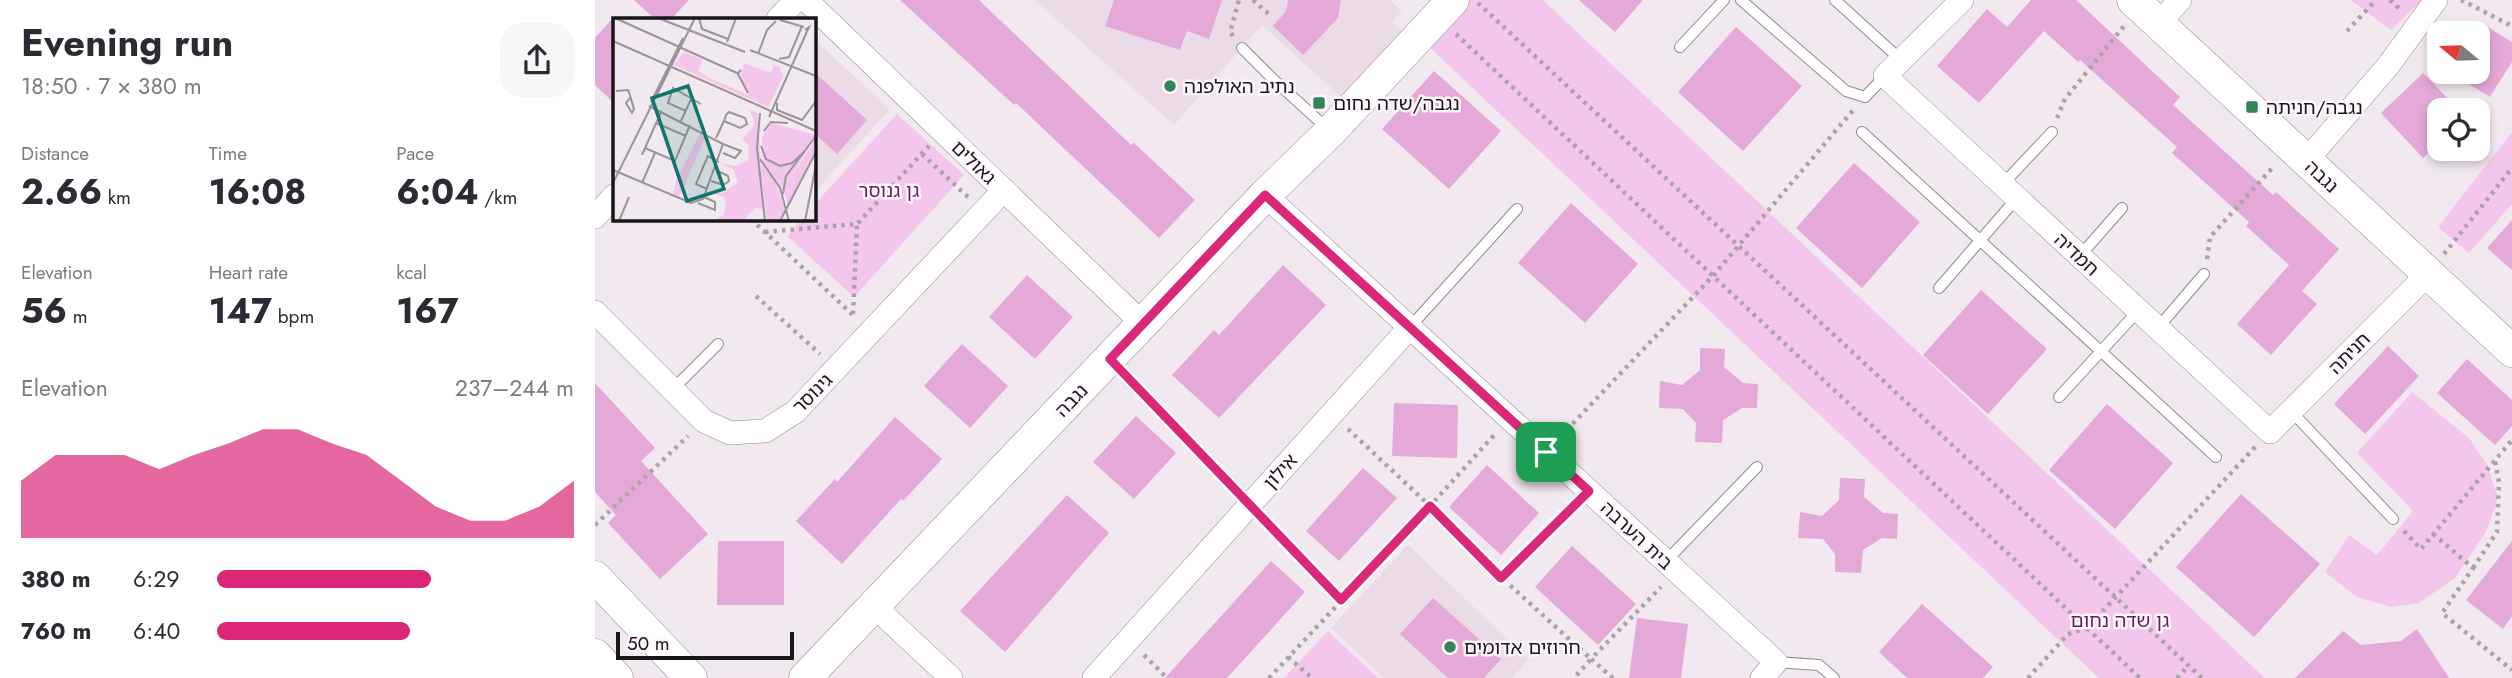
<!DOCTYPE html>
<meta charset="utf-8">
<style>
:root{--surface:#fff;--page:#f7f7f7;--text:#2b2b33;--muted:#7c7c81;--accent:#db2777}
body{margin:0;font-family:Jost,"Noto Sans Hebrew",sans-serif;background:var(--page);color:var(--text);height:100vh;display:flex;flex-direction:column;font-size:26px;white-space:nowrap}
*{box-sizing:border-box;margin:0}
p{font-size:23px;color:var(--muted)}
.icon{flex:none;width:38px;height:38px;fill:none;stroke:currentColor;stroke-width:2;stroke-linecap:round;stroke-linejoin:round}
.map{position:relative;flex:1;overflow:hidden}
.side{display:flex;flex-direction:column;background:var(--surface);width:595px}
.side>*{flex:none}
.needle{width:46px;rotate:289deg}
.fabs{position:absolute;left:1832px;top:21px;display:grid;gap:14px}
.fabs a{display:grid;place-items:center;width:63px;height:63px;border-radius:14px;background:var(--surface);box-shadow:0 4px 10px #0003;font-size:35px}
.scale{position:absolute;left:21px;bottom:18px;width:178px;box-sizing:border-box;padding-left:7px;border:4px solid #191618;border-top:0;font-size:19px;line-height:24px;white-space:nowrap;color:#191618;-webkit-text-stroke:5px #fff6fd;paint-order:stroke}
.pin{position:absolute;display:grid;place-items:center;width:60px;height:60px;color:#fff;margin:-30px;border-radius:14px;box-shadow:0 4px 10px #0006}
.round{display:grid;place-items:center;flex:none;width:74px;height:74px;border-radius:21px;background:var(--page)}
.summary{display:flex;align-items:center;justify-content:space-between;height:119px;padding:0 21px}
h1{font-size:38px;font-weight:700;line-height:52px}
.figures{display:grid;grid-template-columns:repeat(3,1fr);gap:10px;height:119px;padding:7px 21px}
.figures div{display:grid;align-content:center}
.figures b{font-size:35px;font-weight:700}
.figures small{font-size:19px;font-weight:400}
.figures p{font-size:19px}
.chart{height:196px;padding:14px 21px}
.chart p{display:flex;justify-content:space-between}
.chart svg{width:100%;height:126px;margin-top:7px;fill:var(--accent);opacity:.7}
ul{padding:0 21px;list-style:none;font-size:23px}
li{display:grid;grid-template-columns:112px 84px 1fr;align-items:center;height:52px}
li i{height:18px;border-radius:9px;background:var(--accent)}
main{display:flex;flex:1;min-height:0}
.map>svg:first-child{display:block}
</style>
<main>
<section class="side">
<div class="summary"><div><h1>Evening run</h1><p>18:50 · 7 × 380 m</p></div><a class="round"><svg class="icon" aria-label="share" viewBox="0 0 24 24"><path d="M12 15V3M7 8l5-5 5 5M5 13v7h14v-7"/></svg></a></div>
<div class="figures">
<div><p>Distance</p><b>2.66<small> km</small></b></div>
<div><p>Time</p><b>16:08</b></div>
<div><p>Pace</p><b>6:04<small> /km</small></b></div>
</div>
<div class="figures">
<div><p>Elevation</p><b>56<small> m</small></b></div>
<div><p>Heart rate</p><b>147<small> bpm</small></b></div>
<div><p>kcal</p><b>167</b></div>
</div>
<div class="chart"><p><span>Elevation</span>237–244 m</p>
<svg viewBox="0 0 160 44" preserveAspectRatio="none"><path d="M0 44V24L10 15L20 15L30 15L40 20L50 15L60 11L70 6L80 6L90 11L100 15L110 24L120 33L130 38L140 38L150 33L160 24V44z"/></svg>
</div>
<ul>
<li><b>380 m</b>6:29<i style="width:60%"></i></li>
<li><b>760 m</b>6:40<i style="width:54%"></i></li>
</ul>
</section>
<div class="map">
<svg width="1917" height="678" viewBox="0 0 1917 678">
<rect width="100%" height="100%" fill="#f2e8ef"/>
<g fill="#ebdbe7">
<path d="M440 0H795L807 11 797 22 808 32 746 97 667 25 579 125Z"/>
<path d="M219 40 295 109 223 188 219 184Z"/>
<path d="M813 545 934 659 917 678H789L736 628Z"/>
</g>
<g fill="#f5c6eb">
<path d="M873 0H948L1670 678H1504L832 45Z"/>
<path d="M1756 0H1827L1796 30Z"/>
<path d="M302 114 369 175 259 297 192 236 207 219H219V205Z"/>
<path d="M1917 132V204L1874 253 1843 227Z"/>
<path d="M1817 392 1874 438 1893 466 1903 498 1891 532 1860 578 1824 603 1797 607 1762 597 1730 572 1754 535 1782 555 1818 511 1762 453Z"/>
<path d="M733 631 783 678H689Z"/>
</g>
<g fill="#e4a9d7">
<path d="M39 0H94L76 19H60Z"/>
<path d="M305 0H384L536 145 539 143 600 200 564 238 421 103 419 105Z"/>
<path d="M519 0H627L614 39 592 31 585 50 510 26Z"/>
<path d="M693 0H746L743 18 708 55 678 26 691 11Z"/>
<path d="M984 0H1048L1020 32Z"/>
<path d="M1436 0H1481L1585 97 1578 105 1678 195 1681 192 1744 249 1707 291 1722 304 1676 355 1642 324 1694 265 1651 226 1654 222 1577 153 1582 147 1485 60 1483 62 1449 31 1384 103 1342 66 1392 9 1412 27Z"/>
<path d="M19 17V103L0 85V38Z"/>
<path d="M1883 21 1917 42V62L1895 97 1854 72H1883Z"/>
<path d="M1141 27 1207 86 1148 151 1083 92Z"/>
<path d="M839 71 906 131 854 189 787 129Z"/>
<path d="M219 72 272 120 242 154 219 133Z"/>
<path d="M1828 73 1864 110H1844V142L1828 158 1786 113Z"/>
<path d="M1259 163 1325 222 1267 288 1201 228Z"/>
<path d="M976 203 1043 264 990 323 923 263Z"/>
<path d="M1917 220V270L1892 248Z"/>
<path d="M688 265 731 305 624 418 577 375 619 330 624 335Z"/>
<path d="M432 275 478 317 440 359 394 317Z"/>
<path d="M1386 290 1452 349 1393 414 1328 355Z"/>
<path d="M367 344 413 386 375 428 329 386Z"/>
<path d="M1793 346 1824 376 1770 434 1739 404Z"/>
<path d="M1105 348 1130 349 1129 367 1148 383 1163 384 1162 408H1147L1128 420 1127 443 1100 442 1101 423 1088 409 1064 408 1065 381 1087 385 1105 370Z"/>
<path d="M1872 359 1917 400V426L1900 445 1842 393Z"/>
<path d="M0 383 60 448 46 461 113 534 65 579 13 523 21 515 0 492Z"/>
<path d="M799 403 863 405 862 458 797 456Z"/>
<path d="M1512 404 1578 463 1520 529 1454 470Z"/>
<path d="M541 416 581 453 539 499 498 462Z"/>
<path d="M300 417 347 459 308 501 306 499 247 564 201 521 240 479 242 482Z"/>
<path d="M892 465 944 513 906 555 854 507Z"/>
<path d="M768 468 802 498 744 561 711 531Z"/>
<path d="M1245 478 1270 479 1269 497 1288 513 1303 514 1302 539 1287 538 1268 550 1266 573 1240 572V554L1228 539 1203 538 1205 512 1227 516 1244 500Z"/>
<path d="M1646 494 1725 564 1659 637 1581 567Z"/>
<path d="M472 495 514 533 410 652 365 611Z"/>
<path d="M123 541H189V605H122Z"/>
<path d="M1917 541V616L1908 629 1871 600Z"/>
<path d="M977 546 1041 604 1003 645 940 587Z"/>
<path d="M676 561 710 592 632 678H570Z"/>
<path d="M838 598 906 659 889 678H853L805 634Z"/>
<path d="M1327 604 1398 667 1388 678H1312L1284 652Z"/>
<path d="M1042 618 1093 624 1086 678H1034Z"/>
<path d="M1822 629 1854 678H1700L1748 631 1766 645 1806 641Z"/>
</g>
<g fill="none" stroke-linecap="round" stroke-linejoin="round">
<defs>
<g id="lane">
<path d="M1146 0 1251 91 1270 97 1290 76"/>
<path d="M1240 0 1306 60"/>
<path d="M1085 47 1129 0"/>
<path d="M647 48 679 80 734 130"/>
<path d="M1267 132 1621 457"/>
<path d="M1407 185 1457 132"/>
<path d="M1484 257 1527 208"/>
<path d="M1344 288 1421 199"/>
<path d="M815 327 922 209"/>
<path d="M1562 329 1609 274"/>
<path d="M76 391 123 344"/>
<path d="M1464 397 1543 311"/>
<path d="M1696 411 1798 519"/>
<path d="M1071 561 1162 467"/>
<path d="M1181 662 1224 665 1239 678"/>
</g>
<g id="street">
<path d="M211 0 548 324"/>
<path d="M1367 0 1290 76 1675 432 1833 274"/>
<path d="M183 19 201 0"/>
<path d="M1564 23 1585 0"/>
<path d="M1711 161 1793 66 1841 0"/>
<path d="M670 195 1181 662 1167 678"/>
<path d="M0 217 19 196"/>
<path d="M0 312 109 421 135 433 170 431 200 412 409 190"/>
<path d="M279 606 356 678"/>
<path d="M499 678 815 327"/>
</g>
<g id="secondary">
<path d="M1538 0 1917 351"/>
<path d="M0 577 96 678"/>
<path d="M0 655 22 678"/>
<path d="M210 678 670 195 736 131 858 0"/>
</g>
</defs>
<use href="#lane" stroke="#91898f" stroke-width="12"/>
<use href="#street" stroke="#91898f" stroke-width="24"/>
<use href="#secondary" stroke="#91898f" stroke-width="33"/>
<g stroke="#aba3a9" stroke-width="4.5" stroke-dasharray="3.5 5" stroke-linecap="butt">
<path d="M658 0 676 16"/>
<path d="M1795 0 1807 11"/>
<path d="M1866 0 1917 26"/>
<path d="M883 3 1607 678"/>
<path d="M1752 31 1781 0"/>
<path d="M861 34 1545 678"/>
<path d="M638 36 635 32 644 0"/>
<path d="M1462 118 1470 99 1529 26"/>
<path d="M327 154 373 197"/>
<path d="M156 219 260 317"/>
<path d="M170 232 262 224 334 146"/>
<path d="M1849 254 1917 168"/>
<path d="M1612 259 1615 237 1679 166"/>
<path d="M161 296 225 354"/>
<path d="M258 314 262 224"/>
<path d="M533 378 640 490"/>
<path d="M753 429 835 506 901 433"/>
<path d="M966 436 1118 276 1259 109"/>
<path d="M671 522 746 600"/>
<path d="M0 525 93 436"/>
<path d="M1809 531 1826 549 1917 440"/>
<path d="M1838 534 1878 568 1847 613 1917 670"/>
<path d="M1878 568 1902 532 1904 482 1900 461"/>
<path d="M907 578 978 507"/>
<path d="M549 655 572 678"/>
<path d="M693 657 717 678"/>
<path d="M674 678 835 506 907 578 996 659 979 678"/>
<path d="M1018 678 996 659 1066 587"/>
<path d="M1433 678 1473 634 1492 628 1661 446"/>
<path d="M1582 678 1593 666"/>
</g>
<use href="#lane" stroke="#fff" stroke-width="10"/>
<use href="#street" stroke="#fff" stroke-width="23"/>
<use href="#secondary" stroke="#fff" stroke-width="32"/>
</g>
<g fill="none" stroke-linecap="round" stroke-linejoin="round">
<defs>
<path id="route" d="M670 195 994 491 906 578 835 506 746 600 515 359Z"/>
</defs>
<use href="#route" stroke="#fff" stroke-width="14"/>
<use href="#route" stroke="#db2777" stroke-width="9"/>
</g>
<g fill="#328557" stroke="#fff6fd" stroke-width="2.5">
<circle cx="575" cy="86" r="7"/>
<rect x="717" y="96" width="14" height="14" rx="3.5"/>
<rect x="1650" y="100" width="14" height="14" rx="3.5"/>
<circle cx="855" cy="647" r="7"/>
</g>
<g text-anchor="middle" stroke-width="5" stroke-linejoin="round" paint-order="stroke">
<g font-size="19" fill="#191618" stroke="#fff6fd" text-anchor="start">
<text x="589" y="93">נתיב האולפנה</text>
<text x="738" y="110">נגבה/שדה נחום</text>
<text x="1671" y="114">נגבה/חניתה</text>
<text x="869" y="654">חרוזים אדומים</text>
</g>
<g font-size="19" fill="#191618" stroke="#fff6fd">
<text transform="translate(379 162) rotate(44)" y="7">גאולים</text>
<text transform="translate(1727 176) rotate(43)" y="7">נגבה</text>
<text transform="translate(1482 254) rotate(43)" y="7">חמדיה</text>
<text transform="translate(1754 353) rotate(-45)" y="7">חניתה</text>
<text transform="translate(217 393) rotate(-45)" y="7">גינוסר</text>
<text transform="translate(476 400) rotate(-46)" y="7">נגבה</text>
<text transform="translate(685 471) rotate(-48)" y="7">אילון</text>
<text transform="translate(1042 535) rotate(43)" y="7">בית הערבה</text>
</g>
<g font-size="19" fill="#621f58" stroke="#fff6fd">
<text x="294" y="197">גן גנוסר</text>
<text x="1525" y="627">גן שדה נחום</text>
</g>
</g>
<g transform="translate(18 18)">
<rect width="203" height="203" fill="#f2e8ef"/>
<path d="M71 34 90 42 85 53 98 61 136 77 128 58 131 45 158 55 161 47 167 49 170 59 155 89 61 47ZM137 92 145 95 150 191 142 190 130 203H101L111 196 113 187 111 180 96 173 110 175 125 164 120 151 108 146 122 148 135 142 136 128 129 121 142 107ZM159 105 203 117 169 173 150 145 149 120ZM88 113 94 116 66 179 60 176 63 163ZM203 120V131L175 191 171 170ZM147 145 163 165 172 193 165 203H154Z" fill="#f5c6eb"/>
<path fill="none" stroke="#9b9499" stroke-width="2" d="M2 0 124 55M45 0 132 34M86 0 89 11 115 21M167 2 191 9M0 23 203 113M114 24 123 0M137 32 203 58M145 36 154 12 163 3M166 41 176 39 189 8M124 56 128 52 125 56 135 75M3 73 15 72 16 74 21 91 19 95 13 85 17 80M38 84 70 20M164 85V92L189 102 203 83M73 93 55 85 60 70 88 86M147 95 144 130 152 203M156 99 196 9 192 12M68 103 79 79M43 105 73 118M151 113 158 104 175 105M103 120 111 103 113 97 116 94 132 100 134 106 127 110 111 103M110 126 128 133 122 140 110 135M148 128 153 141 167 148 179 145 191 134M32 130 62 143 77 107M29 137 48 94M147 141 167 170 176 203M0 152 78 185 90 181 110 126 36 88M98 163 110 167 116 163 115 158 103 152M0 165 82 0M29 165 42 135M94 171 83 166 91 147 95 138 106 144M170 176 173 158 203 118M85 185 102 192V184L91 179M6 203 16 179M167 203 203 134M192 203 203 147"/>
<path fill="#0f766e" fill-opacity="0.15" stroke="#0f766e" stroke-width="3.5" d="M75 68 111 171 74 183 39 80Z"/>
<rect width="203" height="203" fill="none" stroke="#191618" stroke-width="3.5"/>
</g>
</svg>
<div class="fabs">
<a><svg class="needle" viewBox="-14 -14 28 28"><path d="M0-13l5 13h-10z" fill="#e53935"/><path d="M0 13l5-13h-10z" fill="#7c7c81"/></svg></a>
<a><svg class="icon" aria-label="locate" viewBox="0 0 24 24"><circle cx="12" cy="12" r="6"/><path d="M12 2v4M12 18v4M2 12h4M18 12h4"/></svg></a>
</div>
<div class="scale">50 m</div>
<div class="pin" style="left:951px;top:452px;background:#1e9e55"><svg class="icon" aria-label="arrive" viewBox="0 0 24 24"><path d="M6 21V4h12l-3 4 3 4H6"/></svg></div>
</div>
</main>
